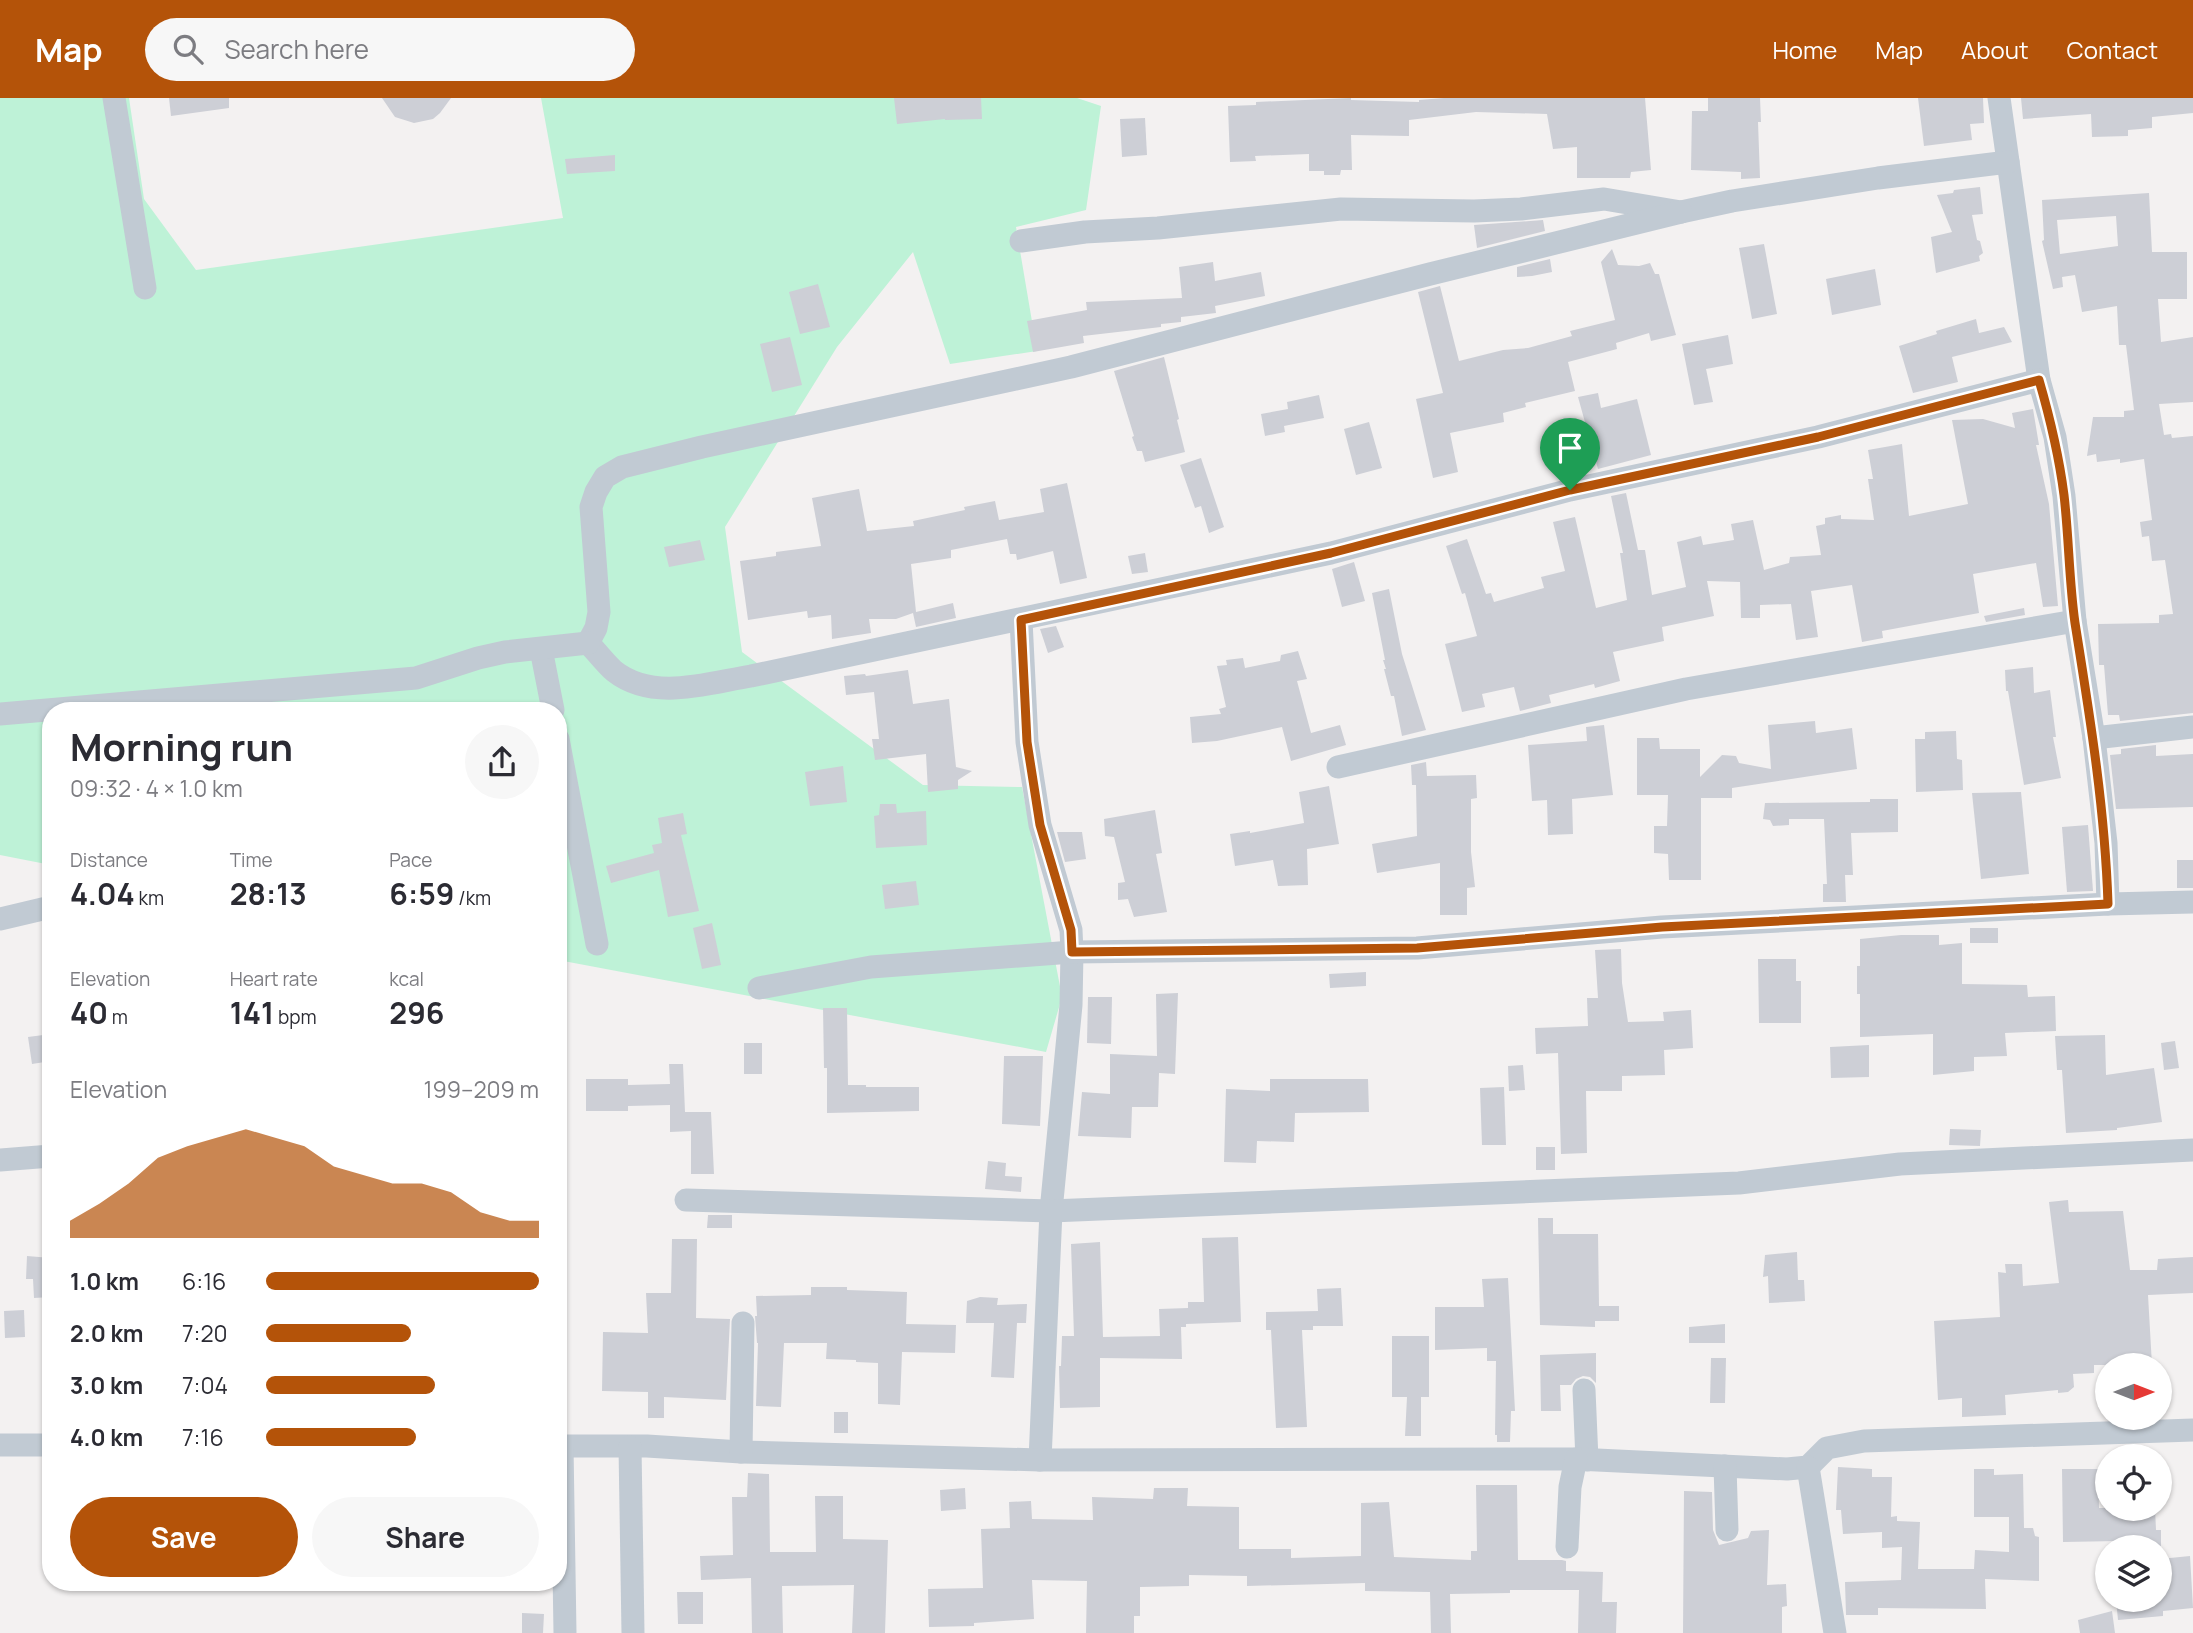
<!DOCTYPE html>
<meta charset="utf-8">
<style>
:root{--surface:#fff;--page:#f7f7f7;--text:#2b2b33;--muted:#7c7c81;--accent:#b45309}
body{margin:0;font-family:Manrope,sans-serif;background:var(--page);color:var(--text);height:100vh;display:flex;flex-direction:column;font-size:26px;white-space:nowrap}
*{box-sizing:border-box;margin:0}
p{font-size:23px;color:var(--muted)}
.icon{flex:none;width:38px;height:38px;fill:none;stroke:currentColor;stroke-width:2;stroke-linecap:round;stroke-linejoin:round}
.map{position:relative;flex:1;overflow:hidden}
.side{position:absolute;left:42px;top:604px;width:525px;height:889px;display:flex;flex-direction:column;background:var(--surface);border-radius:28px;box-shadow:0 2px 5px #0004}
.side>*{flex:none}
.needle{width:46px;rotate:90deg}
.buttons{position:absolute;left:2095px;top:1255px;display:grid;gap:14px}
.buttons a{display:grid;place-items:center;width:77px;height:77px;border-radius:50%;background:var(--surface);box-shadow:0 2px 5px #0004;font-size:35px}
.pin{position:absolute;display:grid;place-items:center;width:60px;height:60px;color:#fff;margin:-72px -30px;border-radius:50% 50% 50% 0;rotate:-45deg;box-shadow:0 0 7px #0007}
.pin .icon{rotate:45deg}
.round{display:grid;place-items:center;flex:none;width:74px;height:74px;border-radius:37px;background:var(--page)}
.summary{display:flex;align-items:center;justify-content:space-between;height:119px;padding:0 28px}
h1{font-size:38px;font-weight:700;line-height:52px}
.figures{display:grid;grid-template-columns:repeat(3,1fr);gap:10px;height:119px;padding:7px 28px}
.figures div{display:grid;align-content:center}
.figures b{font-size:30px;font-weight:700}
.figures small{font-size:19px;font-weight:400}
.figures p{font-size:19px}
.chart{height:196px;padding:14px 28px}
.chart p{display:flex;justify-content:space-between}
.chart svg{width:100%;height:126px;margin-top:7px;fill:var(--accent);opacity:.7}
.button{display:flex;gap:14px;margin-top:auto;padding:14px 28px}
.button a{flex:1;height:80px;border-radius:42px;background:var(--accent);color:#fff;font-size:28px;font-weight:700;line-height:80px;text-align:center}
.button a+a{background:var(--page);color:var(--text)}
ul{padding:0 28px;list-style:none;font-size:23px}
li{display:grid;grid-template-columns:112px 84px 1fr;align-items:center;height:52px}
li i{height:18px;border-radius:9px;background:var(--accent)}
header{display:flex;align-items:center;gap:42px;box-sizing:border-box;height:98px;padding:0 35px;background:var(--accent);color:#fff}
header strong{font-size:33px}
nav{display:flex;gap:38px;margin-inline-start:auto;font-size:24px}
.search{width:490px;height:63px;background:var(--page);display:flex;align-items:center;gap:18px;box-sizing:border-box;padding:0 24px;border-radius:38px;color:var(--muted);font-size:26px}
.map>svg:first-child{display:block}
</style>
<header>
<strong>Map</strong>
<div class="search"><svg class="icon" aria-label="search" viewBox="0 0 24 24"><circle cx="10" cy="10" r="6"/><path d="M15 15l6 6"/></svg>Search here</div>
<nav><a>Home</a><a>Map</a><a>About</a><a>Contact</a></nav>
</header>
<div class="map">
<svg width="2193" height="1535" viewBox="0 0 2193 1535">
<rect width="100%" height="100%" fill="#f3f1f1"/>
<path fill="#bef2d7" d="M0 0H129L144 101 196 172 563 120 541 0H1077L1101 8 1086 112 1016 129 1037 253 950 266 913 154 837 249 725 429 742 554 923 687 1022 689 1062 899 1046 954 558 862V612H51V767L0 757Z"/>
<g fill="#cdcfd6" fill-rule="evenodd">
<path d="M169 0H229V10L171 18Z"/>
<path d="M382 0H451L440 15 433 21 414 25 395 19Z"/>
<path d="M894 0H981L982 21 945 22V21L897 26Z"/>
<path d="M1351 0V2L1419 4V2L1444 0H1645L1651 72 1631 74 1630 80H1577V49L1553 51 1547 16 1476 14 1409 22V38L1351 37 1352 72H1341L1340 77H1324V73H1309V56L1255 58 1256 63 1230 64 1228 8 1256 7V4Z"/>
<path d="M1708 0H1760L1761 24H1758L1760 80 1741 81V74L1691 72 1692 13H1708Z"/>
<path d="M1918 0H1983L1984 25 1970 26 1972 42 1924 48Z"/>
<path d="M2021 0H2193V15L2152 19V30L2128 32V38L2092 39 2091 16 2023 21Z"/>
<path d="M1145 20 1147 57 1122 59 1120 21Z"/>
<path d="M615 57V73L567 76 565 61Z"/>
<path d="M1980 89 1983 116 1972 117 1977 142 1980 143 1983 155 1979 158 1980 163 1936 175 1931 139 1952 134 1937 97 1953 95 1954 92Z"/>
<path d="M2149 95 2152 154H2187V201H2158L2161 244 2193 239V304L2159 306 2164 337 2171 336 2172 340 2193 338V615L2120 623 2119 617H2108L2104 567H2099L2098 526 2159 525V517L2173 516 2165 462 2152 463 2149 438 2142 439 2140 424 2152 422 2144 361 2120 365V361L2097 364 2096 356 2087 358 2093 319H2124V313L2134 312 2126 247H2119L2117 208 2082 214 2075 177 2062 179 2063 189 2053 191 2042 143 2044 142 2042 102ZM2116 118 2118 148 2060 156 2057 122Z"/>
<path d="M1543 122 1545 133 1477 150 1474 127Z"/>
<path d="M1764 146 1777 216 1752 221 1739 150Z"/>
<path d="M1612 151 1618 167 1639 168 1650 165 1655 176H1659L1676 237 1651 243 1649 235 1616 245 1617 251 1568 264 1575 293 1525 305 1526 309 1503 315 1504 324 1450 335 1458 374 1433 380 1416 301 1443 295 1418 194 1440 188 1459 263 1503 252 1528 250 1572 238 1570 233 1615 222 1601 164Z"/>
<path d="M1550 161 1552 174 1532 178 1517 179V169Z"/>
<path d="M1213 164 1215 183 1261 174 1265 198 1215 208 1216 215 1181 219V224L1161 226V229L1083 238 1084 245 1033 254 1027 223 1087 212 1086 204 1182 200 1179 169Z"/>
<path d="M1875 171 1881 207 1832 217 1826 181Z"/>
<path d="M818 186 830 229 800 236 789 194Z"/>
<path d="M1976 221 1979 235 2004 229 2012 244 1952 259 1958 284 1913 295 1899 248 1937 236 1936 233Z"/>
<path d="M1728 237 1733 266 1706 271 1713 304 1694 307 1682 246Z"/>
<path d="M790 239 802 287 772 294 760 246Z"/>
<path d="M1164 259 1179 321 1177 322 1185 354 1145 364 1142 353H1137L1132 339 1134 338 1114 273Z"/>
<path d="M1598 295 1601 310 1637 301 1651 357 1598 371 1578 299Z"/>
<path d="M1319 297 1324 320 1284 328 1285 334 1265 338 1261 316 1288 311 1287 304Z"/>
<path d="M2033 311 2039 347H2036L2049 406 2058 508 2043 509 2036 465 1973 476 1979 515 1882 533 1883 540 1862 544 1852 487 1811 493 1818 539 1796 542 1791 506 1760 507V520H1741L1740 484 1707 483 1714 518 1662 529 1664 543 1613 554 1620 583 1595 590 1594 586 1549 597 1551 605 1520 613 1514 589 1482 596 1485 609 1462 614 1445 546 1477 538 1465 495 1462 496 1446 448 1467 441 1486 496 1491 495 1494 504 1544 490 1541 479 1565 473 1553 424 1575 419 1596 510 1627 502 1620 455H1623L1611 398 1626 395 1638 452H1645L1652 497 1686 489 1677 444 1701 438 1703 447 1734 442 1731 426 1753 422 1764 472 1789 465 1790 459 1821 457 1816 428 1825 426V420L1841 417V421L1874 422 1868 381H1873L1868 352 1902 346 1909 418 1968 406 1952 322 1983 321 2015 330 2012 315Z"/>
<path d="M1369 324 1382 370 1356 377 1344 331Z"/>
<path d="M1201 360 1224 429 1209 435 1201 408 1195 410 1180 367Z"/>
<path d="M1067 385 1087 480 1060 486 1053 453 1017 462 1016 456H1010L1007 441 951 452V460L911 466 916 514 953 505 956 520 916 529 913 515 896 521H869L871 535 832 541 831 517 808 520 807 513 748 522 740 463 776 458V454L821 448 812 400 859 391 867 433 914 428 913 423 965 412 964 409 995 403 999 422 1044 414 1040 391Z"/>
<path d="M700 442 705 462 669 469 664 449Z"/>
<path d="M1145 455 1148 474 1132 476 1128 458Z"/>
<path d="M1354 464 1365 503 1342 509 1332 471Z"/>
<path d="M1389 491 1402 556 1426 632 1402 638 1394 598H1391L1384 571H1386L1383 562H1385L1372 495Z"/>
<path d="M2024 510 2025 517 1986 524 1984 518Z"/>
<path d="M1056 528 1064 549 1048 555 1040 531Z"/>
<path d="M1298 553 1307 581 1297 583 1311 635 1340 627 1346 647 1291 663 1282 629 1217 643 1192 645 1190 619 1221 616 1219 611 1226 609 1217 568 1227 567 1226 562 1243 560 1245 570 1280 563 1281 557Z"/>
<path d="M2033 569 2034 595 2050 592 2056 639H2053L2061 680 2024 687 2008 593H2006L2005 572Z"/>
<path d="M908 572 913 606 949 601 956 669 972 673 958 682V691L928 694 926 656 875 662 872 641H879L874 594 846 597 844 578 865 576 866 578Z"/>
<path d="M1815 623 1816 635 1852 630 1857 671 1732 690V700H1701V782H1669L1668 756 1654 755V728H1667L1668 697H1637V640H1659L1660 651H1700V679L1722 657 1736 658 1739 665 1771 671 1768 627Z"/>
<path d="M1604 627 1613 697 1572 701 1573 736 1548 737 1547 702 1532 703 1528 647 1587 643 1586 629Z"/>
<path d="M1956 633 1957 661 1962 662 1963 692 1916 694 1915 641H1925V634Z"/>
<path d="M2156 647V658L2193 656V709L2116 711 2110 657 2121 656V651Z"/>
<path d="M1426 664 1427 678 1476 677 1477 700 1471 701V754L1475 789 1467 790V817H1440V765L1377 775 1372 746 1417 738 1416 687H1412L1411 667Z"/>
<path d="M843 668 847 704 810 708 805 674Z"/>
<path d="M1329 688 1339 746 1307 751 1308 787 1278 788 1273 762 1235 768 1230 736 1250 733V735L1304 725 1299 694Z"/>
<path d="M2021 694 2029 776 1981 781 1972 695Z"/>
<path d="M1870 701H1898V734L1851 735 1853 777H1845L1846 804H1823V786H1827L1824 721H1789V727L1773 728 1770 722 1763 721 1765 705 1870 704Z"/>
<path d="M880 706H896L897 715 926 713 927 747 876 750 874 718 879 717Z"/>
<path d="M1155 712 1162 755 1156 756 1167 814 1134 819 1128 801 1118 802V785L1125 784 1114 739 1105 738 1104 721Z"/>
<path d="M683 715 687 736 681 737 699 813 668 819 659 772 611 785 606 768 654 755 652 747 662 745 658 720Z"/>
<path d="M2088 727 2093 793 2067 794 2062 729Z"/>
<path d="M1057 734H1082L1086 761 1065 764Z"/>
<rect x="2177" y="762" width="16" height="28"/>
<path d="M916 783 919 807 885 811 882 787Z"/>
<path d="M712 825 721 867 702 871 693 830Z"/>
<rect x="1970" y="830" width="28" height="15"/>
<path d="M1901 837H1939V847L1962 845V886L2027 887 2028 899 2055 898 2056 933 2005 935 2007 958 1974 959V973L1933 977V936L1860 939V896H1857V868H1860V841Z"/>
<path d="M1621 851 1622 885 1628 924 1664 923 1663 914 1691 912 1693 950 1664 952 1665 977 1622 978V993H1586L1587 1055 1561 1056 1558 955 1536 956 1535 930 1588 928 1587 900H1598L1595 852Z"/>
<path d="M1758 861H1796V883H1801V925H1759Z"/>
<path d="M1366 874V888L1330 890 1329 876Z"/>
<path d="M1178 895 1175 976 1159 975 1158 1009H1132L1131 1040 1078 1038 1082 994 1110 996V956L1157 958 1156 896Z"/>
<path d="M1088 899H1112L1111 946 1087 945Z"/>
<path d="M823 910H847L848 987H866V989H919V1013L827 1015V970H824Z"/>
<path d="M51 936V963L32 966 28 939Z"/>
<path d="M2105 937 2106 977 2154 970 2162 1024 2117 1030V1032L2066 1035 2062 972H2057L2055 938Z"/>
<path d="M2175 943 2179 970 2164 972 2161 945Z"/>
<rect x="744" y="945" width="18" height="31"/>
<path d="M1869 947V979L1831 980 1830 949Z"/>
<path d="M1004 958H1043L1040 1028 1002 1026Z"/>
<path d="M669 966H683L685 1014H711L714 1076H691V1033L670 1034V1007L628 1008V1013H586V981H628V987L670 986Z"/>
<path d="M1523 967 1525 992 1509 993 1508 968Z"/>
<path d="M1270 981H1368L1369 1014 1295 1015 1294 1044 1257 1043 1256 1065 1224 1064 1226 991 1270 993Z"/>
<path d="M1504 989 1506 1047H1482L1480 990Z"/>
<path d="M1950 1031 1981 1032 1980 1048 1949 1047Z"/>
<rect x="1536" y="1049" width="19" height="23"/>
<path d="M988 1063 1006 1065 1005 1078 1022 1079 1021 1094 985 1091Z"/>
<path d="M2068 1102 2069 1114 2123 1113 2130 1172H2157L2158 1161 2193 1159V1195L2148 1197 2152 1267H2094V1275L2073 1276 2074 1289 2068 1294 2058 1295V1292L2005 1297 2006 1317 1962 1319V1300L1938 1302 1934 1223 2000 1219 1998 1174 2006 1175 2005 1166H2022L2023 1188 2059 1185 2049 1104Z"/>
<path d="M708 1117H732V1130H707Z"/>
<path d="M1538 1120H1553V1136H1598L1599 1208H1619V1223H1595V1229L1540 1227Z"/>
<path d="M1238 1139 1241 1224 1186 1226V1229H1181L1182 1261 1100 1260V1309L1060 1310 1059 1268H1061L1062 1238H1074L1071 1146 1100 1144 1103 1239 1160 1238 1159 1211 1188 1210V1204H1204L1202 1140Z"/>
<path d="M672 1141H697L696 1220 730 1221 726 1302 664 1299V1320H648V1294L602 1293 603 1234 648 1235 646 1195H671Z"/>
<path d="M1797 1154 1798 1182H1804L1805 1203 1769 1205 1768 1178 1763 1179 1765 1157Z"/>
<path d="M27 1158 51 1160V1199L34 1200 33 1181H26Z"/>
<path d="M1508 1180 1515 1313H1511L1510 1344H1497V1337H1495L1496 1263H1487V1250L1435 1252V1209H1484L1482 1181Z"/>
<path d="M811 1189H847V1192L907 1194 906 1226 956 1227 955 1255 902 1254 900 1307 878 1306V1265L856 1264V1262L826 1261 827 1245H784L781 1309 756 1308 758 1245H757L755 1218H757L756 1198 811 1197Z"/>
<path d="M1341 1190 1343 1228H1313V1232H1302L1307 1329 1276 1330 1271 1232H1266V1214L1318 1213 1317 1191Z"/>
<path d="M980 1199 998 1200 997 1207 1027 1206 1026 1225H1017L1014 1280 991 1279 994 1225H966L967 1203Z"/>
<path d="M24 1212 25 1239 5 1240 4 1213Z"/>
<path d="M1725 1226V1245H1689V1229Z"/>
<path d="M1392 1238H1429V1299H1421V1338H1405L1407 1299H1392Z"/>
<path d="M1596 1255V1285L1590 1279 1583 1278 1576 1281 1571 1287H1560L1561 1313H1541L1540 1257Z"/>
<path d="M1711 1260H1726L1725 1305H1710Z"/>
<rect x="834" y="1314" width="14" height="21"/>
<path d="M1838 1369 1872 1371V1379H1892L1891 1419 1897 1418V1423L1920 1424 1918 1471H1974L1975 1452 2009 1454V1419H1974V1371H1994V1377L2023 1376 2024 1430H2033L2035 1438 2039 1439V1483L1985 1481 1986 1511 1878 1510V1517H1846L1845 1484 1901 1482 1902 1449 1882 1450V1434L1843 1436 1841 1412H1836Z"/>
<path d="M2062 1371H2098L2099 1410H2155L2156 1432H2161V1449H2118L2119 1443 2063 1444Z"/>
<path d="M748 1375 769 1376 770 1454H816L815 1398H843V1441L888 1442 885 1535H852L854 1487 782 1488 783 1535H752L751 1480 701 1482 700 1458 733 1457 732 1399H747Z"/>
<path d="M1476 1387H1517L1518 1462H1562L1566 1463V1473L1603 1474 1602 1504H1617L1616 1535H1578L1579 1492H1510V1495L1450 1496 1451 1535H1431L1430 1494 1365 1493V1485L1247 1488V1478L1189 1477V1488L1140 1489V1518H1134V1535H1086L1087 1483 1032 1482 1034 1521 974 1525V1528L929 1529 928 1491 983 1490 981 1431 1010 1430 1009 1404 1031 1403 1032 1421 1093 1422 1092 1399 1153 1401 1154 1390H1188L1187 1408 1239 1409V1451H1291V1460L1361 1458V1405L1389 1404 1394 1459 1471 1462V1453H1477Z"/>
<path d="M965 1390 966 1411 941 1413 940 1392Z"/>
<path d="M1684 1393 1712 1394 1713 1432 1719 1447 1748 1440 1751 1433 1769 1432 1767 1487 1786 1486 1787 1508 1782 1509V1535H1683Z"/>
<path d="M2190 1458 2193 1510 2163 1513V1518L2118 1522 2116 1502H2160V1461Z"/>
<path d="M677 1494H703V1526H678Z"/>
<path d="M2112 1513 2115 1535H2080L2078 1522Z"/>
<path d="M522 1515 544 1516 543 1535H522Z"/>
</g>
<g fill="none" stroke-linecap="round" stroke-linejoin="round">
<g stroke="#c1cad3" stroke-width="23">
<path d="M114 0 145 190"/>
<path d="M1999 0 2039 282 2055 339 2064 398 2075 523 2094 640 2106 745 2108 806"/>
<path d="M1021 143 1085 134 1158 130 1341 111 1474 113 1521 111 1604 101 1681 114 1732 103 1878 80 2008 64"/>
<path d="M1021 522 1027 644 1040 727 1071 832 1072 854 1071 907 1051 1113 1040 1362"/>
<path d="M588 545C597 554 605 565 614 573 653 604 708 585 751 578L1331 455 1570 392 1818 339 2039 282"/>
<path d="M588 545 596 530 599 514 591 409 596 394 605 379 622 369 702 349 1071 269 1430 176 1681 114"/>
<path d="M541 551 553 612"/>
<path d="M0 616 416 580 478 560 505 554 588 545"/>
<path d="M2094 640 2193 629"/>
<path d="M558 641 597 846"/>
<path d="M1338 669 1686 591 2075 523"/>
<path d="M0 821 51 809"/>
<path d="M759 890 871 869 1072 854 1417 850 1662 829 2108 806 2193 804"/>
<path d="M0 1062 51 1058"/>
<path d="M686 1102 1051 1113 1739 1085 1900 1066 2193 1052"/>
<path d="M1584 1292 1587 1362"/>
<path d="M0 1347H51"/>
<path d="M558 1348H647L741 1354 1040 1362 1576 1361 1787 1371 1808 1369 1827 1350 1864 1343 2193 1332"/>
<path d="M562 1348 565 1535"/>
<path d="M630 1349 633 1535"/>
<path d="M741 1354 743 1225"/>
<path d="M1725 1368 1727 1432"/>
<path d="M1808 1369 1835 1535"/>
<path d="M1567 1449 1570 1389 1576 1361"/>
</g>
</g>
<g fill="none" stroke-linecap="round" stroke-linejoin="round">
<defs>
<path id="route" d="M2039 282C2050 320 2059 358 2064 397 2069 440 2069 483 2075 525 2090 619 2105 711 2108 806L1662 829 1417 850 1072 854 1071 832 1040 727 1027 644 1021 522 1331 455 1570 392 1818 339Z"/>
</defs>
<use href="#route" stroke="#fff" stroke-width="14"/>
<use href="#route" stroke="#b45309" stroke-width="9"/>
</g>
</svg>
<div class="buttons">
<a><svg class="needle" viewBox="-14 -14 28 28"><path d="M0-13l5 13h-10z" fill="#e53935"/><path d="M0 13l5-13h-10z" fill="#7c7c81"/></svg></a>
<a><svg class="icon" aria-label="locate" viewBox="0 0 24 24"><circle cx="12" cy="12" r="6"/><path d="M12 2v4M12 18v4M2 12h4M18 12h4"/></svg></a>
<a><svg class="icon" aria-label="layers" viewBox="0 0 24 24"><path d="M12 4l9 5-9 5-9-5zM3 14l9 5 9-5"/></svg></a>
</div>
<div class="pin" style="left:1570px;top:392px;background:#1e9e55"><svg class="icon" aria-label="arrive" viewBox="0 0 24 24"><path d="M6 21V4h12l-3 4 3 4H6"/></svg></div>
<section class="side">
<div class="summary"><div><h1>Morning run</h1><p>09:32 · 4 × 1.0 km</p></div><a class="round"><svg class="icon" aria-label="share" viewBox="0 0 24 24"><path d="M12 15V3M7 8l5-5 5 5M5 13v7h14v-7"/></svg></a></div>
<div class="figures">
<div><p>Distance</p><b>4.04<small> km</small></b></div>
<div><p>Time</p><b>28:13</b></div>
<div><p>Pace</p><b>6:59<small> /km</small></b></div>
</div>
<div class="figures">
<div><p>Elevation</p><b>40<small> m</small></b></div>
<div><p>Heart rate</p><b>141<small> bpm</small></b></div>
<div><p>kcal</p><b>296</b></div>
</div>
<div class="chart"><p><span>Elevation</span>199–209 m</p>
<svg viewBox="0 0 160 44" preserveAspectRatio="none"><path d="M0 44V38L10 32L20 25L30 16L40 12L50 9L60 6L70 9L80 12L90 19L100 22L110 25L120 25L130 28L140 35L150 38L160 38V44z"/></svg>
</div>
<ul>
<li><b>1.0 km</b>6:16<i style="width:100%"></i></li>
<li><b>2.0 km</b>7:20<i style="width:53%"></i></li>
<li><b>3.0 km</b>7:04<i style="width:62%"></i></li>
<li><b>4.0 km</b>7:16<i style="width:55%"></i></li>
</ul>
<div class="button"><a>Save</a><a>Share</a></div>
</section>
</div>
